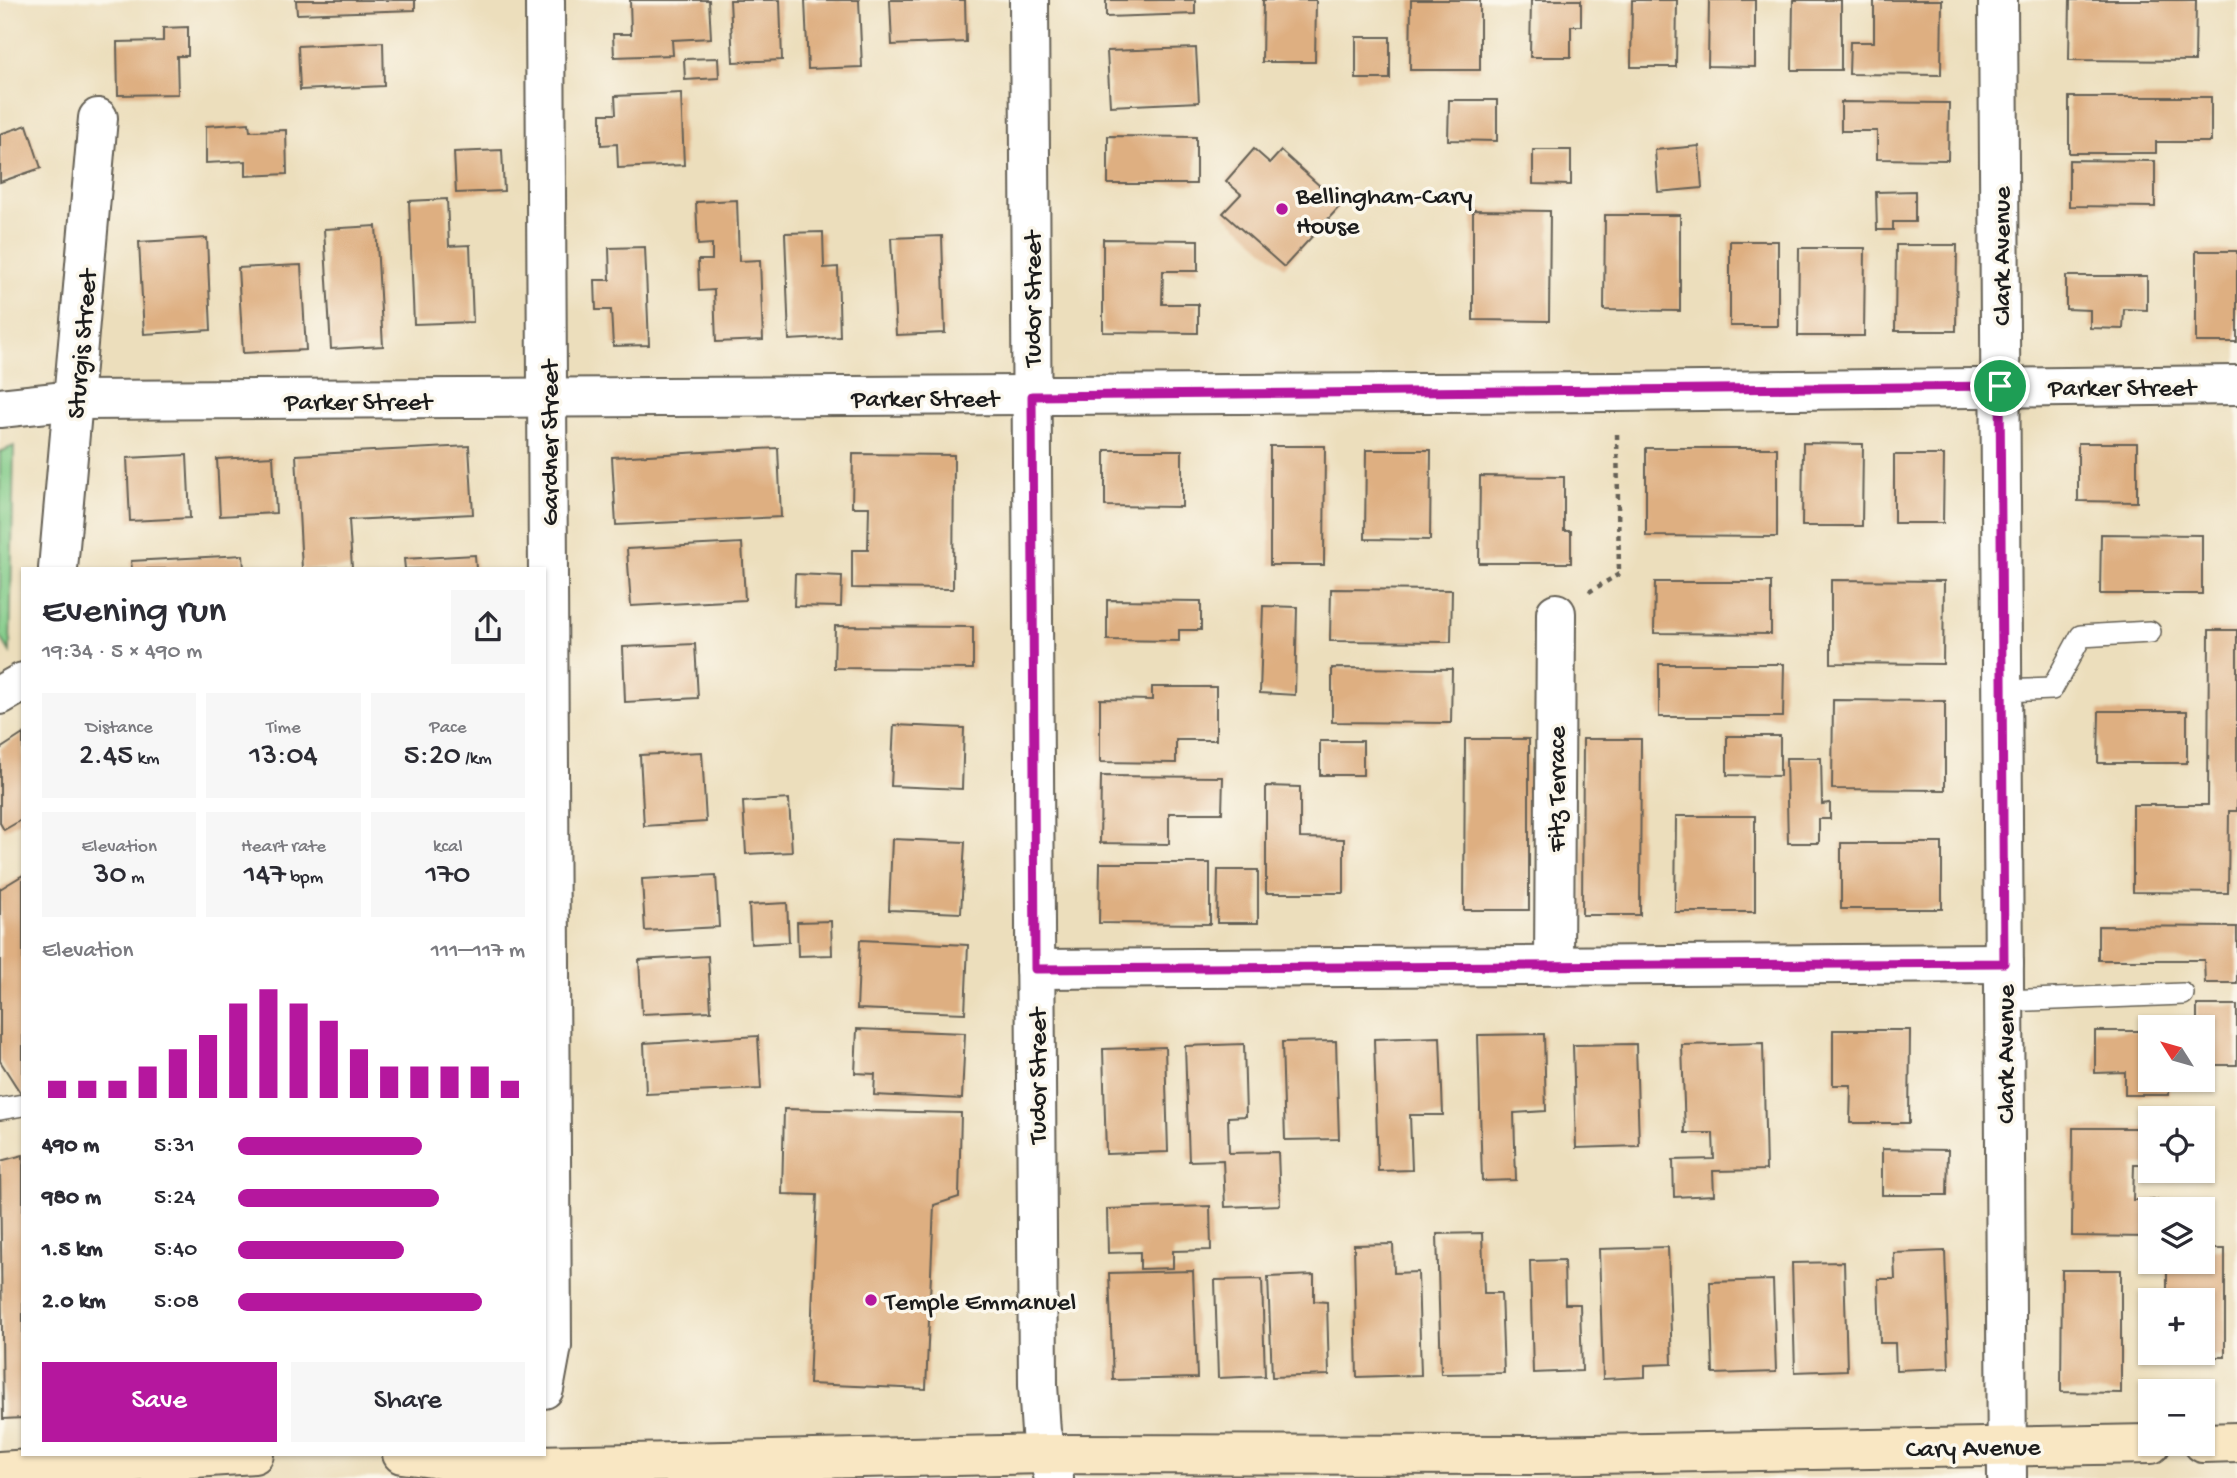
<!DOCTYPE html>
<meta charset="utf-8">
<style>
:root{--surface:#fff;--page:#f7f7f7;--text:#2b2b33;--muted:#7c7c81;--accent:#b5179e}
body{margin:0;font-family:"Gochi Hand",sans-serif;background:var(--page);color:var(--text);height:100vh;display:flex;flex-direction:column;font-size:26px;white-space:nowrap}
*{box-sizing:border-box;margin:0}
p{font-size:23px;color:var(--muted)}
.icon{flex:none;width:38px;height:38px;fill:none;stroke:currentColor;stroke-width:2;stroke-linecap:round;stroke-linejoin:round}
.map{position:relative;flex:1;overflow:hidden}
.drawer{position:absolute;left:21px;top:567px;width:525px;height:889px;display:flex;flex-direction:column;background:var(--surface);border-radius:0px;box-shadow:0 2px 5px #0004}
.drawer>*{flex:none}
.needle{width:46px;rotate:307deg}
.buttons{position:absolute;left:2138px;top:1015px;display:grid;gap:14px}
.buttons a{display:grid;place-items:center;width:77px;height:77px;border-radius:0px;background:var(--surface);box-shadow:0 2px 5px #0004;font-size:35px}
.pin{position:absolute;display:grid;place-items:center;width:60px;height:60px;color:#fff;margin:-30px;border:4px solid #fff;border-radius:50%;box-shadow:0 2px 7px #0007}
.round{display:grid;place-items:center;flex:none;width:74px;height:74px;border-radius:0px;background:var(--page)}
.head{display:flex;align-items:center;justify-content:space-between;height:119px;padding:0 21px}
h1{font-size:38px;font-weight:600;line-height:52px}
.metrics{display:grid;grid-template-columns:repeat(3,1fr);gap:10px;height:119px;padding:7px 21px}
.metrics div{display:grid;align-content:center;border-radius:0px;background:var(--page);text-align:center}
.metrics b{font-size:30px;font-weight:600}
.metrics small{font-size:19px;font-weight:400}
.metrics p{font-size:19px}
.chart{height:196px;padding:14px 21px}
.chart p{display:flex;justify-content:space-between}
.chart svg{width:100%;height:126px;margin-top:7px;stroke:var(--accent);stroke-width:6}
.primary-button{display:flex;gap:14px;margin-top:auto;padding:14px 21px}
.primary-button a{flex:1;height:80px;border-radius:0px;background:var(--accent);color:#fff;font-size:28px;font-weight:600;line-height:80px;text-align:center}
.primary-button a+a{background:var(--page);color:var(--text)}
ul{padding:0 21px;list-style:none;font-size:23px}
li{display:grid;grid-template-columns:112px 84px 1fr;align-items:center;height:52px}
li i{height:18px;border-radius:9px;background:var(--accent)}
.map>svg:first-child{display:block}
</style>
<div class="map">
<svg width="2237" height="1478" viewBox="0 0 2237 1478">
<rect width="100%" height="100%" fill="#fbf7ec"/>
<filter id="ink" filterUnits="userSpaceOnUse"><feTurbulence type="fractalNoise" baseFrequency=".0143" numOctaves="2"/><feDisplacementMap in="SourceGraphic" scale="14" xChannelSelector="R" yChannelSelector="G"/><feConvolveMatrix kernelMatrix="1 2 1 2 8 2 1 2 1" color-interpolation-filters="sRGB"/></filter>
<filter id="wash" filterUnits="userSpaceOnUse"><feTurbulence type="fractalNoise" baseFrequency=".00686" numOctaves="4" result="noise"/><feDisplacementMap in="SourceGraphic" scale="28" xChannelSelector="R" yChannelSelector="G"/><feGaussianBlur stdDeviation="1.57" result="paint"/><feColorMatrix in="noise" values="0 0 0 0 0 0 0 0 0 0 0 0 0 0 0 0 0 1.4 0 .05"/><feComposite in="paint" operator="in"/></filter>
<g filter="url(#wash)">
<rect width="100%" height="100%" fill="#ecdebc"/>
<path fill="#81ca87" stroke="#4e7352" stroke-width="2" d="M14 446 10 652 0 636V452Z"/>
<g id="blocks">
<g fill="#deaf81">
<path d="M296 0H415V10L297 14Z"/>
<path d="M630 0H709L711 38 672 40 673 55 614 57 613 34H631Z"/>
<path d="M730 0H780L782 60 733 62Z"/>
<path d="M805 0H859L862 67 808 69Z"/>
<path d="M890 0H965L966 42 892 45Z"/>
<path d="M1106 0H1195V14L1106 17Z"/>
<path d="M1263 0H1316L1315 62H1262Z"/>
<path d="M1411 0H1480V70H1410Z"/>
<path d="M1531 0H1581V26H1571V57H1530Z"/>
<path d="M1632 0H1677L1676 67H1631Z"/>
<path d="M1709 0H1755V67L1708 66Z"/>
<path d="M1793 0H1841V70H1792Z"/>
<path d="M1874 0H1942L1941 75 1849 74 1850 42H1874Z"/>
<path d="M2070 0H2196L2195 61 2069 60Z"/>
<path d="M188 27V56H177L178 94 118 95 117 42 163 41V28Z"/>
<rect x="1356" y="37" width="34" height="42"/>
<path d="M383 42 384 86 300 90 298 46Z"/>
<path d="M1196 48 1199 102 1110 106 1107 51Z"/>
<path d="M718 58 719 78 685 80 684 59Z"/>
<path d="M681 93 684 165 618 168 617 144 601 145V114H616L615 96Z"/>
<path d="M2069 97H2211V142H2156V153H2069Z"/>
<path d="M1449 100H1497V141L1448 140Z"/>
<path d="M1841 102 1949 103 1948 160 1877 159V131H1841Z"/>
<path d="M249 123 250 131 286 130 287 174 246 176V161L206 163V126Z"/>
<path d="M27 125 41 168 0 182V134Z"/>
<path d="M1108 136 1196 137V184H1108Z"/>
<path d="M1699 146 1702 188 1658 192 1655 150Z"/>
<path d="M1254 149 1270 163 1281 151 1341 205 1284 267 1223 213 1241 194 1226 181Z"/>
<path d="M502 150 504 191 456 193 454 152Z"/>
<path d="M1533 150H1571V185L1533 184Z"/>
<path d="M2069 160 2155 161V207L2069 206Z"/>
<path d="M1915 191V222H1893V230H1877L1876 192Z"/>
<path d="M447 199 449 246 470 245 473 322 414 324 409 201Z"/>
<path d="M737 200 739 261 760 260 763 340 716 342 714 290 699 291 698 260H712V244L698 245 696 202Z"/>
<path d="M1473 210 1550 211 1549 321 1473 320Z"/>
<path d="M1605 215H1680V311L1604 310Z"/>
<path d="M376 226 383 346 331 349 324 229Z"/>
<path d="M823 232 824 268 838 267 840 337 789 340 785 233Z"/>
<path d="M942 236 945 333 896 335 891 238Z"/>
<path d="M207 238 211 330 144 334 139 242Z"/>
<path d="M1103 239 1198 240V271H1163L1162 304H1198V333L1103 332Z"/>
<rect x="1730" y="241" width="48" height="85"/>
<path d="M1896 245H1957L1956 331H1895Z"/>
<path d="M645 247 649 345 613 346 611 310H596L595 280H610L609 248Z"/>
<path d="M1799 248H1865L1864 336H1798Z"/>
<rect x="2196" y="251" width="41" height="91"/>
<path d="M301 265 306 350 243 353 238 268Z"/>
<path d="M2066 276H2147V310L2124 309 2123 329 2090 328V310L2066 309Z"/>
<path d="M1803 443 1863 444 1862 526H1802Z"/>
<path d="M2078 443H2137V502L2078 501Z"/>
<path d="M469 446 473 514 349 520 352 568 302 569 296 455Z"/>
<path d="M1270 446H1325L1324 565H1270Z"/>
<path d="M778 448 781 517 616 525 612 457Z"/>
<path d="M1646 448H1777V537L1646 536Z"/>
<path d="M1105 450H1182V507L1105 506Z"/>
<path d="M1366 450H1431L1430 540 1365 539Z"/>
<path d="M853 454 954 455 953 589 852 588V550H868L869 507H852Z"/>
<path d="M187 455 190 518 130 521 127 458Z"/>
<path d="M1894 455H1944L1943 523H1894Z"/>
<path d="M273 456 276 513 220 516 217 459Z"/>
<path d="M1480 476 1564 477V531H1571V563H1479Z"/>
<path d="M2101 534 2202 535V594H2100Z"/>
<path d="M742 543 745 600 631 606 627 549Z"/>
<path d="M243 555 244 569H132L131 561Z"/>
<path d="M475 555 476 569H405L404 559Z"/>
<path d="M795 574 842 576 841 607 794 606Z"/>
<path d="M1831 580 1944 581 1943 664 1831 663Z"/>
<path d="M1655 582H1771V634L1654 633Z"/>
<path d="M1331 589 1452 590 1451 642 1330 641Z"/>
<path d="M1107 600 1201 601V630H1179V641L1107 640Z"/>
<path d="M1263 606 1297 607 1295 695 1260 693Z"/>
<path d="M835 626 973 627V669L834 668Z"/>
<path d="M2209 630H2237V811H2229L2228 893 2133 892V805H2208Z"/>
<path d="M695 644 698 698 625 702 623 647Z"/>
<path d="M1659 664H1784L1783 717H1659Z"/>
<path d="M1332 668 1452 669 1451 723 1332 722Z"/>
<path d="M1152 687H1216V740H1176V763L1100 762V699L1152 700Z"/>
<path d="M1833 700 1945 701V790L1832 789Z"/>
<path d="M2099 711H2187V763H2098Z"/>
<path d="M894 725 964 728 962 789 891 786Z"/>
<path d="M23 734V819L4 830 0 823V749Z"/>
<path d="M1727 736H1780V776L1727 775Z"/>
<path d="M1465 739H1529V910H1464Z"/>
<path d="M1583 739H1641L1640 915H1582Z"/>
<rect x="1320" y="741" width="43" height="34"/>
<path d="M702 752 706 822 644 826 640 755Z"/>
<path d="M1786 758H1821L1822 804 1830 803V819H1819V843H1788Z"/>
<path d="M1101 776 1223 777 1222 813H1169V844L1100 843Z"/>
<path d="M1266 786 1300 787V838L1344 839V893H1266Z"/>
<path d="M789 799 792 852 746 854 743 802Z"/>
<path d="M1676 816H1755V912H1675Z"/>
<path d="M892 839 965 842 961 913 889 910Z"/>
<rect x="1841" y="843" width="101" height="66"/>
<path d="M1100 863H1210V924L1099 923Z"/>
<path d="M1218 870H1258V923H1217Z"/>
<path d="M23 875V1097L0 1061V889Z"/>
<path d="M716 875 719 927 645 931 642 879Z"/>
<path d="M787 903 789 942 751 944 749 905Z"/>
<path d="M831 921 832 955 798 956 797 922Z"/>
<path d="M2098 926 2237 927V983H2205L2204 960H2098Z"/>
<path d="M860 940 968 945 965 1013 857 1009Z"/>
<path d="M708 956 711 1011 642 1014 639 960Z"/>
<path d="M2197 1005H2237V1065H2203V1027H2197Z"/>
<path d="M857 1029 965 1033 962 1099 874 1095 875 1074 855 1073Z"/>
<path d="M1833 1030H1910L1909 1123H1850L1851 1085H1833Z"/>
<path d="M2095 1031H2151V1080H2169V1095H2125V1072L2095 1073Z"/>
<path d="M1544 1034 1546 1111 1514 1113 1516 1180 1482 1181 1478 1035Z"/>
<path d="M758 1036 761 1089 646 1094 644 1043Z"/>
<path d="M1440 1037 1443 1115H1410L1412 1170 1378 1171 1374 1039Z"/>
<path d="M1336 1041 1339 1139 1285 1140 1282 1042Z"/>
<path d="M1763 1043 1766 1170 1713 1171 1714 1195 1674 1197 1673 1160 1714 1159 1713 1133H1685L1682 1045Z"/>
<path d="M1244 1044 1246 1116 1228 1117 1229 1153 1278 1152 1280 1205 1225 1207 1223 1160 1189 1161 1185 1046Z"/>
<path d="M1636 1044 1639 1146 1576 1148 1573 1045Z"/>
<path d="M1165 1047 1168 1152 1106 1154 1103 1049Z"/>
<path d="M784 1109 961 1113 959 1197 934 1205 926 1389 809 1384 817 1195 782 1194Z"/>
<path d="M2073 1128H2151V1165H2134L2133 1200H2185V1209H2151V1237L2072 1236Z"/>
<path d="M1882 1149 1948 1150 1947 1195H1882Z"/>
<path d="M23 1155V1418L3 1419 0 1161Z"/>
<path d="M1210 1206 1211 1250 1173 1251V1268L1140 1269V1252L1108 1253 1107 1209Z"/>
<path d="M1482 1233 1484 1293H1501L1504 1373 1441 1374 1437 1234Z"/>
<path d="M1393 1244 1394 1273 1418 1272 1421 1375 1357 1377 1354 1245Z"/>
<path d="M1668 1247 1672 1364 1645 1365V1377L1603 1379 1599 1249Z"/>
<path d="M2203 1249H2225V1357H2142L2143 1298H2151V1353H2203V1300H2167V1262H2203Z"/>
<path d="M1945 1251 1949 1368 1896 1370 1895 1343H1880L1878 1279H1895L1894 1253Z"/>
<path d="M1564 1260 1565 1304H1580L1582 1371 1533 1373 1530 1261Z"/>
<path d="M1844 1262 1847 1370 1795 1372 1792 1263Z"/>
<path d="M2062 1270H2121V1393L2061 1392Z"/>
<path d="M1193 1271 1197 1378 1113 1380 1109 1273Z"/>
<path d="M1314 1275V1301L1327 1302 1329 1375 1272 1377 1268 1277Z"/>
<path d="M1262 1279 1265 1376 1218 1378 1215 1280Z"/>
<path d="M1773 1280 1776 1372 1713 1374 1710 1282Z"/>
</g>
</g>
</g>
<g filter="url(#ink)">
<use href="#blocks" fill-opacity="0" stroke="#656054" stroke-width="2"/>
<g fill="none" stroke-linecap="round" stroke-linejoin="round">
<defs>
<g id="lane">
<path d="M2002 691 2052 689 2081 636 2150 632"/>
<path d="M2004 1001 2183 994"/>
<path d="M0 1109 23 1105"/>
</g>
<g id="street">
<path d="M1029 0 1038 1385 1041 1432 1054 1478"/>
<path d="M1998 0 2007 1478"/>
<path d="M0 408 75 400 1616 392 2237 385"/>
<path d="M58 569 98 118"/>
<path d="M0 695 23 682"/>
<path d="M1554 965 1556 613"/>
<path d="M1035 969 2004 963"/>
<path d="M544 1389 552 1346 545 0"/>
</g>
<g id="secondary">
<path d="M2203 1443 2237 1442"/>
<path d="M402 1454 493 1466 1047 1454 1537 1455 2151 1444"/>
<path d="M0 1471 254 1454"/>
</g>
</defs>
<use href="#lane" stroke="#656054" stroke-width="24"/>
<use href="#street" stroke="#656054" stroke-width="42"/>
<use href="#secondary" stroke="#656054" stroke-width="42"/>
<path stroke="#656054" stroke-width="4.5" stroke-dasharray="5 5" stroke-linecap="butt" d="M1589 592 1619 574 1617 432"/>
<use href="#lane" stroke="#fff" stroke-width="21"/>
<use href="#street" stroke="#fff" stroke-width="38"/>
<use href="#secondary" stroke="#f9e7c3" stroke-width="38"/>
</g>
</g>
<g fill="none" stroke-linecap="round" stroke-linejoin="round" filter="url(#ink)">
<defs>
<path id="route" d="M2000 386 2004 963 1035 969 1032 396Z"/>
</defs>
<use href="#route" stroke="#fff" stroke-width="14"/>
<use href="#route" stroke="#b5179e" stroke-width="9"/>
</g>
<g fill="#b5179e" stroke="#fbf7ec" stroke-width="2.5">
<circle cx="1282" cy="209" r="7"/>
<circle cx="871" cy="1300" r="7"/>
</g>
<g text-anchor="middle" stroke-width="7" stroke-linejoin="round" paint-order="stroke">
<g font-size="26" fill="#1c1c1c" stroke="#fbf7ec" text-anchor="start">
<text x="1296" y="203">Bellingham-Cary<tspan x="1296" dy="30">House</tspan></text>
<text x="885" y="1309">Temple Emmanuel</text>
</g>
<g font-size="26" fill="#1c1c1c" stroke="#fbf7ec">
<text transform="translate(2000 256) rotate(-90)" y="9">Clark Avenue</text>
<text transform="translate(1031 299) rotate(-90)" y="9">Tudor Street</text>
<text transform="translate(80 344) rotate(-85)" y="9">Sturgis Street</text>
<text x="2122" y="395">Parker Street</text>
<text x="925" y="406">Parker Street</text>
<text x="358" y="409">Parker Street</text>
<text transform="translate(548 443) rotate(-90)" y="9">Gardner Street</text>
<text transform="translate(1555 789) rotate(-90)" y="9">Fitz Terrace</text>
<text transform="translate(2004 1054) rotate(-90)" y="9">Clark Avenue</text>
<text transform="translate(1036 1076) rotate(-90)" y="9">Tudor Street</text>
<text transform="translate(1973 1446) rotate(-1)" y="9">Cary Avenue</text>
</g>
</g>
</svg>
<div class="buttons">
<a><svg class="needle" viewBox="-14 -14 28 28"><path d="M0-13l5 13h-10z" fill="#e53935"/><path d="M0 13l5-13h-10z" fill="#7c7c81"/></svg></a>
<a><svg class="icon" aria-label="locate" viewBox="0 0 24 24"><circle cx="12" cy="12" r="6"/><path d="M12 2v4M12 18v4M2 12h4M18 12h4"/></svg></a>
<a><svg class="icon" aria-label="layers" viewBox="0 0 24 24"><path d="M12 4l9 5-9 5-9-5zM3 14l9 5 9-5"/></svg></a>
<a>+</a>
<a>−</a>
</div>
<div class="pin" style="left:2000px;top:386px;background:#1e9e55"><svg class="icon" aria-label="arrive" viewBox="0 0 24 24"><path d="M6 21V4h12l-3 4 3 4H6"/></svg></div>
<section class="drawer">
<div class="head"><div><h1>Evening run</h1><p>19:34 · 5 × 490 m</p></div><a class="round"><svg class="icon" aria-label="share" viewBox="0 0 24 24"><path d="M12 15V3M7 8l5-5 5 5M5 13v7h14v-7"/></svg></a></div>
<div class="metrics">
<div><p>Distance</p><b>2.45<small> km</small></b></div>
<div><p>Time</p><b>13:04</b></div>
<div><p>Pace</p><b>5:20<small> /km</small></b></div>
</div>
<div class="metrics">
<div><p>Elevation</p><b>30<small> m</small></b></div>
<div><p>Heart rate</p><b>147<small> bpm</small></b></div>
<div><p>kcal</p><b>170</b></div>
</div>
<div class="chart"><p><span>Elevation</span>111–117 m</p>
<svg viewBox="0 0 160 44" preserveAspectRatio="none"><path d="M5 44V38M15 44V38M25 44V38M35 44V33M45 44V27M55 44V22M65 44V11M75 44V6M85 44V11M95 44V17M105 44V27M115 44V33M125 44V33M135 44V33M145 44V33M155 44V38"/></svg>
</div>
<ul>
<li><b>490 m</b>5:31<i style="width:64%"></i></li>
<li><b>980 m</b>5:24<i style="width:70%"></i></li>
<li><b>1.5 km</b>5:40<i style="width:58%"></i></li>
<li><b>2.0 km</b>5:08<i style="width:85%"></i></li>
</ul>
<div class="primary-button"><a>Save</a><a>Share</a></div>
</section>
</div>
